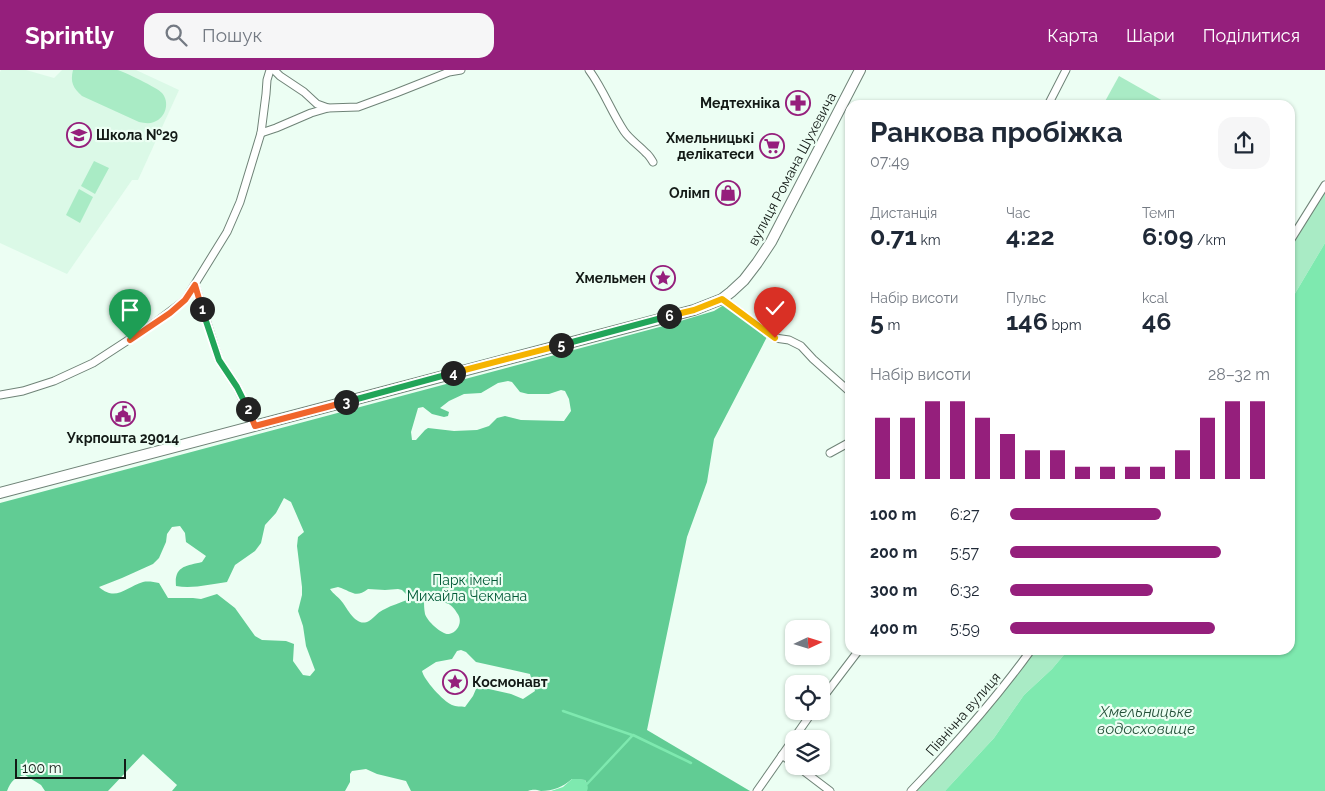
<!DOCTYPE html>
<html lang="uk">
<meta charset="utf-8">
<style>
:root{--surface:#fff;--page:#f6f6f7;--text:#1f2937;--muted:#747a83;--accent:#951f7c}
body{margin:0;font-family:Raleway,sans-serif;background:var(--page);color:var(--text);height:100vh;display:flex;flex-direction:column;font-size:19px;white-space:nowrap}
*{box-sizing:border-box;margin:0}
p{font-size:16px;color:var(--muted)}
.icon{flex:none;width:28px;height:28px;fill:none;stroke:currentColor;stroke-width:2;stroke-linecap:round;stroke-linejoin:round}
.map{position:relative;flex:1;overflow:hidden}
.sheet{position:absolute;left:845px;top:30px;width:450px;height:555px;display:flex;flex-direction:column;background:var(--surface);border-radius:15px;box-shadow:0 1px 4px #0004}
.sheet>*{flex:none}
.needle{width:32px;rotate:86deg}
.tools{position:absolute;left:785px;top:550px;display:grid;gap:10px}
.tools a{display:grid;place-items:center;width:45px;height:45px;border-radius:10px;background:var(--surface);box-shadow:0 1px 4px #0004;font-size:25px}
.scale{position:absolute;left:15px;bottom:12px;width:111px;box-sizing:border-box;padding-left:5px;border:2px solid #131a16;border-top:0;font-size:14px;line-height:18px;white-space:nowrap;color:#131a16;-webkit-text-stroke:4px #ecfef3;paint-order:stroke}
.pin{position:absolute;display:grid;place-items:center;width:42px;height:42px;color:#fff;margin:-51px -21px;border-radius:50% 50% 50% 0;rotate:-45deg;box-shadow:0 0 5px #0007}
.pin .icon{rotate:45deg}
.km{position:absolute;width:25px;height:25px;margin:-12px;border-radius:50%;background:#222;color:#fff;font-size:14px;line-height:25px;text-align:center}
.round{display:grid;place-items:center;flex:none;width:52px;height:52px;border-radius:15px;background:var(--page)}
.head{display:flex;align-items:center;justify-content:space-between;height:85px;padding:0 25px}
h1{font-size:28px;font-weight:700;line-height:38px}
.metrics{display:grid;grid-template-columns:repeat(3,1fr);gap:8px;height:85px;padding:5px 25px}
.metrics div{display:grid;align-content:center}
.metrics b{font-size:25px;font-weight:700}
.metrics small{font-size:14px;font-weight:400}
.metrics p{font-size:14px}
.chart{height:140px;padding:10px 25px}
.chart p{display:flex;justify-content:space-between}
.chart svg{width:100%;height:90px;margin-top:5px;stroke:var(--accent);stroke-width:6}
ul{padding:0 25px;list-style:none;font-size:16px}
li{display:grid;grid-template-columns:80px 60px 1fr;align-items:center;height:38px}
li i{height:12px;border-radius:6px;background:var(--accent)}
header{display:flex;align-items:center;gap:30px;box-sizing:border-box;height:70px;padding:0 25px;background:var(--accent);color:#fff}
header strong{font-size:24px}
nav{display:flex;gap:28px;margin-inline-start:auto;font-size:18px}
.search{width:350px;height:45px;background:var(--page);display:flex;align-items:center;gap:12px;box-sizing:border-box;padding:0 18px;border-radius:15px;color:var(--muted);font-size:19px}
.map>svg:first-child{display:block}
</style>
<header>
<strong>Sprintly</strong>
<div class="search"><svg class="icon" aria-label="search" viewBox="0 0 24 24"><circle cx="10" cy="10" r="6"/><path d="M15 15l6 6"/></svg>Пошук</div>
<nav><a>Карта</a><a>Шари</a><a>Поділитися</a></nav>
</header>
<div class="map">
<svg width="1325" height="721" viewBox="0 0 1325 721">
<rect width="100%" height="100%" fill="#ecfef3"/>
<path fill="#dbf9e7" d="M1 0H26L54 8 62 0H136L179 20 138 110H132L67 204 0 173V2Z"/>
<g fill="#a9ebc5">
<path d="M73 0C85 0 105 0 117 0 123 1 158 18 162 23 170 32 166 48 154 52 149 54 144 53 139 52L82 26C73 18 70 12 73 0Z"/>
<path d="M1119 6 1170 35H1103Z"/>
<path d="M94 91 109 98 95 124 81 116Z"/>
<path d="M79 119 93 127 80 153 66 145Z"/>
<path d="M1325 122V173L1290 232V178Z"/>
<path d="M1035 580H1068L1052 599 1024 625 994 668 945 721H917C959 676 1000 630 1035 580Z"/>
</g>
<path fill="#61cc94" fill-rule="evenodd" d="M727 233 769 263 714 369 707 412 687 467 647 660 750 721H587V714L585 710 572 709C563 717 553 721 541 721 536 720 534 719 528 721H411L406 711 377 704 366 699 352 701 350 704V712L345 721H172L177 715 143 684 108 721H45L41 715 25 705C15 707 11 711 7 721H0V433L667 255 714 241ZM508 311 512 312 520 322 528 324H549L561 320 565 321 569 329 571 341 564 351 521 350 505 346 497 348 489 356 477 360 454 361 428 358 425 360 416 370H412L411 362 418 338 423 337 432 344 444 347 448 346 449 342 440 338 449 331 464 324 481 323 498 313ZM284 428 291 432 304 462 298 467 297 476 302 517V525L298 541 303 556 306 576 315 600 310 606 303 605 293 591 294 574 286 571 262 570 255 566 235 538 217 524 201 529 193 528H168L159 513C154 512 148 511 143 512 126 517 116 532 99 517L122 508 153 494 159 488 166 472 167 464 172 457 180 456 185 463 186 472 206 486 202 492C186 496 174 496 176 516 193 519 211 514 227 512L235 495 255 481 261 473 265 455 276 443ZM338 517C352 521 355 529 368 519L385 520 398 519 402 520 408 526 407 530C400 533 392 535 385 539 379 541 375 547 369 551 357 558 348 540 343 533 339 527 333 524 330 519ZM427 527C433 527 436 531 442 532 449 533 453 536 457 543 463 550 459 562 449 564 442 565 427 551 425 544 424 539 424 534 424 528ZM461 580 466 582 476 592 530 604 535 621 523 629 511 624 480 617 476 619 473 626 465 637C461 636 456 637 452 635 443 631 424 610 422 601L436 592 452 589 457 581Z"/>
<g fill="#7ee9af">
<path d="M1325 173V721H945L994 668 1024 625 1052 599 1068 580H1290V232Z"/>
<path d="M572 709H579L585 710C587 714 589 717 587 721H551L563 717Z"/>
</g>
<g fill="none" stroke-linecap="round" stroke-linejoin="round">
<g stroke="#7ee9af" stroke-width="2.5">
<path d="M563 641 632 665"/>
<path d="M587 714 633 665 691 693"/>
</g>
<defs>
<g id="minor">
<path d="M274 0 280 6 304 22 317 34 328 38"/>
<path d="M589 0C603 19 611 41 624 61 630 70 639 75 646 83 649 85 651 89 653 92"/>
<path d="M1048 35 1066 0"/>
<path d="M261 63 276 58 311 43 328 38 358 37 396 23 449 2 461 0"/>
<path d="M1290 171 1325 115"/>
<path d="M195 215 219 290 237 317 255 356"/>
<path d="M722 229 775 268 789 270 801 276 813 289 850 322"/>
<path d="M0 325 23 321 54 311 93 293 156 252 185 230 227 162 240 132 261 63 266 24 267 10 270 0"/>
<path d="M830 383 850 372"/>
<path d="M821 630 859 580"/>
<path d="M782 685 794 694"/>
<path d="M797 696 830 721"/>
<path d="M757 721 813 641"/>
<path d="M911 721C954 676 995 630 1031 580"/>
</g>
<path id="secondary" d="M0 423 694 240 722 229 731 222 744 210 757 193 771 172 860 0"/>
</defs>
<use href="#minor" stroke="#6f8377" stroke-width="9"/>
<use href="#secondary" stroke="#6f8377" stroke-width="12"/>
<use href="#minor" stroke="#fff" stroke-width="7"/>
<use href="#secondary" stroke="#fff" stroke-width="10"/>
</g>
<g fill="none" stroke-linecap="round" stroke-linejoin="round">
<defs>
<path id="split-1" d="M130 270 170 243 185 230 195 215 202 239"/>
<path id="split-2" d="M202 239 219 290 237 317 248 339"/>
<path id="split-3" d="M248 339 255 356 346 332"/>
<path id="split-4" d="M346 332 453 303"/>
<path id="split-5" d="M453 303 561 275"/>
<path id="split-6" d="M561 275 669 246"/>
<path id="split-7" d="M669 246 694 240 722 229 775 268"/>
</defs>
<use href="#split-1" stroke="#fff" stroke-width="10"/>
<use href="#split-2" stroke="#fff" stroke-width="10"/>
<use href="#split-3" stroke="#fff" stroke-width="10"/>
<use href="#split-4" stroke="#fff" stroke-width="10"/>
<use href="#split-5" stroke="#fff" stroke-width="10"/>
<use href="#split-6" stroke="#fff" stroke-width="10"/>
<use href="#split-7" stroke="#fff" stroke-width="10"/>
<use href="#split-1" stroke="#f0652b" stroke-width="6"/>
<use href="#split-2" stroke="#22a559" stroke-width="6"/>
<use href="#split-3" stroke="#f0652b" stroke-width="6"/>
<use href="#split-4" stroke="#22a559" stroke-width="6"/>
<use href="#split-5" stroke="#f5b400" stroke-width="6"/>
<use href="#split-6" stroke="#22a559" stroke-width="6"/>
<use href="#split-7" stroke="#f5b400" stroke-width="6"/>
</g>
<defs>
<symbol id="pharmacy-ring" viewBox="-11 -11 22 22"><circle r="9.5" fill="#ecfef3" stroke="#951f7c" stroke-width="1.5"/><path d="M-2-6h4v4h4v4h-4v4h-4v-4h-4v-4h4Z" fill="#951f7c"/></symbol>
<symbol id="school-ring" viewBox="-11 -11 22 22"><circle r="9.5" fill="#ecfef3" stroke="#951f7c" stroke-width="1.5"/><path d="M0-5L7-2L0 1L-7-2ZM-4 1L0 2.5L4 1V4Q0 6-4 4Z" fill="#951f7c"/></symbol>
<symbol id="supermarket-ring" viewBox="-11 -11 22 22"><circle r="9.5" fill="#ecfef3" stroke="#951f7c" stroke-width="1.5"/><path d="M-6-5.5h2.5l.6 2H6L4.5 2H-2.5L-4.4-4H-6ZM-1.5 3.2a1.3 1.3 0 1 0 .1 0ZM3 3.2a1.3 1.3 0 1 0 .1 0Z" fill="#951f7c"/></symbol>
<symbol id="shop-ring" viewBox="-11 -11 22 22"><circle r="9.5" fill="#ecfef3" stroke="#951f7c" stroke-width="1.5"/><path d="M-5-2.5h2.3a2.7 3.5 0 0 1 5.4 0H5L5.5 6h-11ZM-1.5-2.5h3a1.5 2.3 0 0 0-3 0Z" fill="#951f7c"/></symbol>
<symbol id="sight-ring" viewBox="-11 -11 22 22"><circle r="9.5" fill="#ecfef3" stroke="#951f7c" stroke-width="1.5"/><path d="M0-6L1.8-2.2L6-1.7L2.9 1.2L3.7 5.4L0 3.3L-3.7 5.4L-2.9 1.2L-6-1.7L-1.8-2.2Z" fill="#951f7c"/></symbol>
<symbol id="civic-ring" viewBox="-11 -11 22 22"><circle r="9.5" fill="#ecfef3" stroke="#951f7c" stroke-width="1.5"/><path d="M-.6-6.5H3V-4.5H.6V-3L4-1V1h2V6H-6V1h2V-1L-.6-3ZM-1.2 2.5V6h2.4V2.5Z" fill="#951f7c"/></symbol>
</defs>
<g fill-rule="evenodd">
<use href="#pharmacy-ring" x="784" y="19" width="28" height="28"/>
<use href="#school-ring" x="65" y="51" width="28" height="28"/>
<use href="#supermarket-ring" x="758" y="62" width="28" height="28"/>
<use href="#shop-ring" x="714" y="109" width="28" height="28"/>
<use href="#sight-ring" x="649" y="194" width="28" height="28"/>
<use href="#civic-ring" x="109" y="330" width="28" height="28"/>
<use href="#sight-ring" x="441" y="598" width="28" height="28"/>
</g>
<g text-anchor="middle" stroke-width="4.5" stroke-linejoin="round" paint-order="stroke">
<g font-size="14" font-weight="bold" fill="#131a16" stroke="#ecfef3" text-anchor="end">
<text x="780" y="38">Медтехнiка</text>
<text x="96" y="70" text-anchor="start">Школа №29</text>
<text x="754" y="73">Хмельницькі<tspan x="754" dy="16">делікатеси</tspan></text>
<text x="710" y="128">Олімп</text>
<text x="646" y="213">Хмельмен</text>
<text x="123" y="373" text-anchor="middle">Укрпошта 29014</text>
<text x="472" y="617" text-anchor="start">Космонавт</text>
</g>
<g font-size="14" fill="#131a16" stroke="#ecfef3">
<text transform="translate(792 99) rotate(-62)" y="5">вулиця Романа Шухевича</text>
<text transform="translate(963 644) rotate(-49)" y="5">Північна вулиця</text>
</g>
<g font-size="14" fill="#015a37" stroke="#ecfef3">
<text x="467" y="515">Парк імені<tspan x="467" dy="16">Михайла Чекмана</tspan></text>
</g>
<g font-size="15" font-style="italic" fill="#245039" stroke="#ecfef3">
<text x="1146" y="647">Хмельницьке<tspan x="1146" dy="17">водосховище</tspan></text>
</g>
</g>
</svg>
<div class="tools">
<a><svg class="needle" viewBox="-14 -14 28 28"><path d="M0-13l5 13h-10z" fill="#e53935"/><path d="M0 13l5-13h-10z" fill="#747a83"/></svg></a>
<a><svg class="icon" aria-label="locate" viewBox="0 0 24 24"><circle cx="12" cy="12" r="6"/><path d="M12 2v4M12 18v4M2 12h4M18 12h4"/></svg></a>
<a><svg class="icon" aria-label="layers" viewBox="0 0 24 24"><path d="M12 4l9 5-9 5-9-5zM3 14l9 5 9-5"/></svg></a>
</div>
<div class="scale">100 m</div>
<div class="pin" style="left:130px;top:270px;background:#1e9e55"><svg class="icon" aria-label="arrive" viewBox="0 0 24 24"><path d="M6 21V4h12l-3 4 3 4H6"/></svg></div>
<div class="pin" style="left:775px;top:268px;background:#d93025"><svg class="icon" aria-label="check" viewBox="0 0 24 24"><path d="M5 12l5 5 9-10"/></svg></div>
<b class="km" style="left:202px;top:239px">1</b>
<b class="km" style="left:248px;top:339px">2</b>
<b class="km" style="left:346px;top:332px">3</b>
<b class="km" style="left:453px;top:303px">4</b>
<b class="km" style="left:561px;top:275px">5</b>
<b class="km" style="left:669px;top:246px">6</b>
<section class="sheet">
<div class="head"><div><h1>Ранкова пробіжка</h1><p>07:49</p></div><a class="round"><svg class="icon" aria-label="share" viewBox="0 0 24 24"><path d="M12 15V3M7 8l5-5 5 5M5 13v7h14v-7"/></svg></a></div>
<div class="metrics">
<div><p>Дистанція</p><b>0.71<small> km</small></b></div>
<div><p>Час</p><b>4:22</b></div>
<div><p>Темп</p><b>6:09<small> /km</small></b></div>
</div>
<div class="metrics">
<div><p>Набір висоти</p><b>5<small> m</small></b></div>
<div><p>Пульс</p><b>146<small> bpm</small></b></div>
<div><p>kcal</p><b>46</b></div>
</div>
<div class="chart"><p><span>Набір висоти</span>28–32 m</p>
<svg viewBox="0 0 160 44" preserveAspectRatio="none"><path d="M5 44V14M15 44V14M25 44V6M35 44V6M45 44V14M55 44V22M65 44V30M75 44V30M85 44V38M95 44V38M105 44V38M115 44V38M125 44V30M135 44V14M145 44V6M155 44V6"/></svg>
</div>
<ul>
<li><b>100 m</b>6:27<i style="width:58%"></i></li>
<li><b>200 m</b>5:57<i style="width:81%"></i></li>
<li><b>300 m</b>6:32<i style="width:55%"></i></li>
<li><b>400 m</b>5:59<i style="width:79%"></i></li>
</ul>
</section>
</div>
